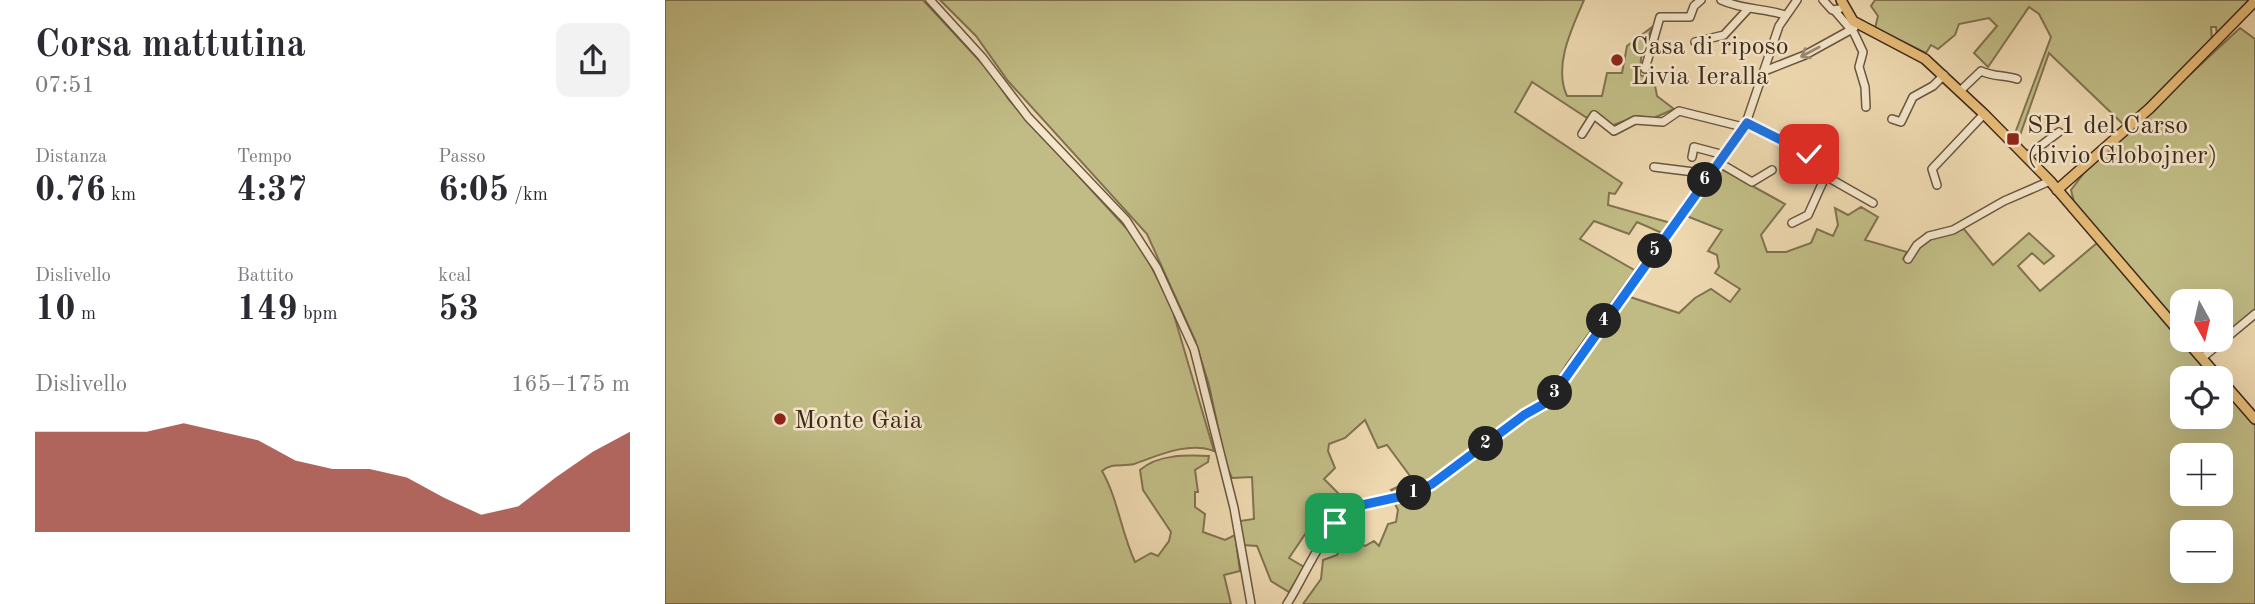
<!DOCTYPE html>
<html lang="it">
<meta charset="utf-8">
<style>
:root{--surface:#fff;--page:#f2f2f3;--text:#2b2b33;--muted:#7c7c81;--accent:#8f2418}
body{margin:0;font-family:"Old Standard TT",serif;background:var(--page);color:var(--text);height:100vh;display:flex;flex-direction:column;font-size:26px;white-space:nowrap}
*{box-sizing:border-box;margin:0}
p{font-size:23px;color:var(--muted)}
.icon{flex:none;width:38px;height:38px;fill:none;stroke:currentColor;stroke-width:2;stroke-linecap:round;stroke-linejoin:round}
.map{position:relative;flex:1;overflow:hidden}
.panel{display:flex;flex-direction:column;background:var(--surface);width:665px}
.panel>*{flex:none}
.needle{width:46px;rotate:172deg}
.buttons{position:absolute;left:1505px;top:289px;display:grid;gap:14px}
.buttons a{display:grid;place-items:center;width:63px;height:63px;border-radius:14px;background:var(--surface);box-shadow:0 7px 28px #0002;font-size:35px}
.pin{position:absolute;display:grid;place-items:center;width:60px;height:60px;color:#fff;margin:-30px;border-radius:14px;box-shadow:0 4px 10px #0006}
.km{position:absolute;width:35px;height:35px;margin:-18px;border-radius:50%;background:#222;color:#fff;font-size:19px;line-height:35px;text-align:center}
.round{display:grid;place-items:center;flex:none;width:74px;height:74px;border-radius:14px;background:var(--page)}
.overview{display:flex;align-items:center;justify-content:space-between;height:119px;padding:0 35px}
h1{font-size:38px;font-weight:700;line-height:52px}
.metrics{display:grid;grid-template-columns:repeat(3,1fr);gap:10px;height:119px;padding:7px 35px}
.metrics div{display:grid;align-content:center}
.metrics b{font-size:35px;font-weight:700}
.metrics small{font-size:19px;font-weight:400}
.metrics p{font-size:19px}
.chart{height:196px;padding:14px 35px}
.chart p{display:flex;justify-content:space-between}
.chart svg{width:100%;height:126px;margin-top:7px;fill:var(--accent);opacity:.7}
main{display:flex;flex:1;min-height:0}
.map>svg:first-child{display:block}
</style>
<main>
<section class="panel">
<div class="overview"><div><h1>Corsa mattutina</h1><p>07:51</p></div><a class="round"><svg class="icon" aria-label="share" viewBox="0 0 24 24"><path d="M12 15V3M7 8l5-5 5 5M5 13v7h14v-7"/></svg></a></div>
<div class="metrics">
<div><p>Distanza</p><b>0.76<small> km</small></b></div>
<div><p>Tempo</p><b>4:37</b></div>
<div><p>Passo</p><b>6:05<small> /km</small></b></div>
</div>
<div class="metrics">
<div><p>Dislivello</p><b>10<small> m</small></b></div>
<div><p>Battito</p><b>149<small> bpm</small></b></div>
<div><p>kcal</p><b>53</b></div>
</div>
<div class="chart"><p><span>Dislivello</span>165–175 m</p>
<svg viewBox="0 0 160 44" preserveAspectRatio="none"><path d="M0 44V9L10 9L20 9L30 9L40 6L50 9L60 12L70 19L80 22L90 22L100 25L110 32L120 38L130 35L140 25L150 16L160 9V44z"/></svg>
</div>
</section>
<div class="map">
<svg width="1590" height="604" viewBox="0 0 1590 604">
<rect width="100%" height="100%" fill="#eed8af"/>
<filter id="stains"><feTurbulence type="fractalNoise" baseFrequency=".00286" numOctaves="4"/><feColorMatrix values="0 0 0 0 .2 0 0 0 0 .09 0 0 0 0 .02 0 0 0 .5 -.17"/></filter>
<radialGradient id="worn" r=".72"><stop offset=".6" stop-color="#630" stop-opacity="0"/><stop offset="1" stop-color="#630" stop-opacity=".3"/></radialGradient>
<g fill="#c1bc85" stroke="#807250" stroke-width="2" fill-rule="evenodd">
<path d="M0 0H258L325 72 344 100 473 241 506 305 549 451C523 441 492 456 469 464 457 467 447 462 437 471 453 499 456 532 470 562L486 553 493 556 504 541 506 532 478 490 475 470C493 454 522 455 544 456L543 462 530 470 533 492H530V507L540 514 538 532 560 540 570 535 575 571 559 575 566 604H0Z"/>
<path d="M275 0H919C907 28 888 66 902 96H937L942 73H957L962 46 987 27 976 58 975 75 989 80 992 96 1009 109 989 118 972 116 946 126 929 112 922 118 867 82 850 112 957 183 950 194 944 193 943 205 1006 223 997 233 972 222 964 234 929 221 915 239 971 271 882 396 766 482 730 495 726 490 748 480 722 445 713 448 700 420 680 438 664 444 663 451 670 468 659 479 685 505 663 524 651 518 624 558 639 567 624 592 606 581 592 546 578 545 575 521 589 519 587 477 567 478 561 465 544 385 530 340 482 234 343 81 311 36Z"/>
<path d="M1210 0H1584L1552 34 1551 27H1546L1547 40 1460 126 1384 53 1353 141 1349 136 1386 37 1374 14 1364 7 1323 67 1309 53 1332 26 1324 18 1294 24 1290 35 1273 49 1266 45 1261 53 1210 28 1213 16 1206 6Z"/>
<path d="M1575 28 1590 39V309L1556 338V301H1517V331L1410 206 1406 190 1419 173Z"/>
<path d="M1053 167 1120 204 1096 235 1102 252H1121L1146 243 1152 229 1168 236 1173 225 1170 208 1183 215 1196 207 1213 217 1200 240 1242 252 1238 259 1244 262C1254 239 1277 234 1299 229L1328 265 1364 233 1389 256 1379 264 1367 253 1353 266 1375 291 1432 243 1549 378H1517V416H1556V386L1590 425V604H638L656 579 658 560 672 555 683 533 700 546 709 541 714 546 723 524 731 522 733 510 729 502C790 485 835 417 891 404 890 381 945 317 962 296L1014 313 1030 298 1046 289 1065 302 1075 289 1050 273 1054 267 1052 255 1043 251 1057 230 1019 215ZM1517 455H1556V494H1517ZM1517 532H1556V570H1517Z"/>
</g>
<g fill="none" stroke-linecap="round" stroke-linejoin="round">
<defs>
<g id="minor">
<path d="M265 0 317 57 363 117 461 220 492 268 529 349 569 508 586 604"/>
<path d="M1056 0C1078 10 1098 8 1120 15"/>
<path d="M1158 0 1167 10 1174 9"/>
<path d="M1170 11 1189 33 1198 52 1194 67 1200 87 1201 107"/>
<path d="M1030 42 1059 35 1082 10"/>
<path d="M980 69 995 17H1025L1029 6 1036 0"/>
<path d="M1102 70 1140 55 1189 28"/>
<path d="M1295 91 1316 71C1329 77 1339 75 1352 79"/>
<path d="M1227 119 1236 122 1248 97 1268 86 1279 75"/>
<path d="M1081 123 1144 154 1164 178 1208 203"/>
<path d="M917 134 929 115 949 131 970 120 998 122 1014 111 1078 127"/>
<path d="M1362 156 1394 132"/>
<path d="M1027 157 1029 147 1059 155"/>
<path d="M1053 162 1087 182 1107 170"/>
<path d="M989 167 1045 174"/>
<path d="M1272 185 1267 169 1319 114"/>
<path d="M1127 223 1143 215 1161 175"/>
<path d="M1243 259 1252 245 1264 236 1288 230 1339 201 1385 181"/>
<path d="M1537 358 1590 314"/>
<path d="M622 604C638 580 664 516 690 507 716 498 743 498 767 484L859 415 884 401 904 368 1081 123 1114 26 1132 0"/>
</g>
<g id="major">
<path d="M1176 0 1188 21 1260 59 1319 114 1385 181 1517 335"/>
<path d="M1392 190 1485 108 1590 1"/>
<path d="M1521 340 1554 378"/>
<path d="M1556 380 1590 419"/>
</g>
<path id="highway" d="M1589 2H1590"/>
</defs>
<use href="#minor" stroke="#6b553f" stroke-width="10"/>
<use href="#major" stroke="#3f291a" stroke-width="12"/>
<use href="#highway" stroke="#3f291a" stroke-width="14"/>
<use href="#minor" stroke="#f4e6cb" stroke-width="7"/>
<use href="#major" stroke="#e7bc78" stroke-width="9"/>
<use href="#highway" stroke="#e7bc78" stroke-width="10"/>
</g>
<defs><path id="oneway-shaft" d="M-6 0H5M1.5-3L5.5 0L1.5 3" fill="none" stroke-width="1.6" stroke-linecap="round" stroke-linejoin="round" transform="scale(1.75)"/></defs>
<use stroke="#9a8872" href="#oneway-shaft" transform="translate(1145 52) rotate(152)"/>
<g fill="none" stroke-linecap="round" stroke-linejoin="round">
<defs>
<path id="route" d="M670 523 688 507 747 494 767 484 859 415 884 401 1082 123 1144 154"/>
</defs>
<use href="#route" stroke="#fff" stroke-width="14"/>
<use href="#route" stroke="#1a73e8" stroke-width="9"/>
</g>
<g fill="#8f2418" stroke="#f4e6cb" stroke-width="2.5">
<circle cx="952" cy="60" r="7"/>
<rect x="1341" y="132" width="14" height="14" rx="3.5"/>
<circle cx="115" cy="419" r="7"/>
</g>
<g text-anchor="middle" stroke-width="5" stroke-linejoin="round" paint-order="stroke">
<g font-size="26" fill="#3f291a" stroke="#f4e6cb" text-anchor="start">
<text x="966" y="54">Casa di riposo<tspan x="966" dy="30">Livia Ieralla</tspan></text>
<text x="1362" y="133">SP1 del Carso<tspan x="1362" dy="30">(bivio Globojner)</tspan></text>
<text x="129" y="428">Monte Gaia</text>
</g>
</g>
<rect width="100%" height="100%" filter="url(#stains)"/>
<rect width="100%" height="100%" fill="url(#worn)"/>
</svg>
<div class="buttons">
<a><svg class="needle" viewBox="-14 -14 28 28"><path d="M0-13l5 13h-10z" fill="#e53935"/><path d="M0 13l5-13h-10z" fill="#7c7c81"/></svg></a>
<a><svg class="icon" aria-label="locate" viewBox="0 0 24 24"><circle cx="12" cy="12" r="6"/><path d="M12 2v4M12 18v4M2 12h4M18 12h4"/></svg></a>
<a>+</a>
<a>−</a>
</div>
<div class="pin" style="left:670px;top:523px;background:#1e9e55"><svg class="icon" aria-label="arrive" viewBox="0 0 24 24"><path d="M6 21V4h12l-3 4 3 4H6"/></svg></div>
<div class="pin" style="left:1144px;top:154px;background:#d93025"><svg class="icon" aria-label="check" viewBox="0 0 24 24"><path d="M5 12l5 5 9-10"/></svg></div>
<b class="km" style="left:749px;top:493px">1</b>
<b class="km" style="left:821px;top:444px">2</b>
<b class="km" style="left:890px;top:393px">3</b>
<b class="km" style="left:939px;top:321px">4</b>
<b class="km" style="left:990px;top:251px">5</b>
<b class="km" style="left:1040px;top:180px">6</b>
</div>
</main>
